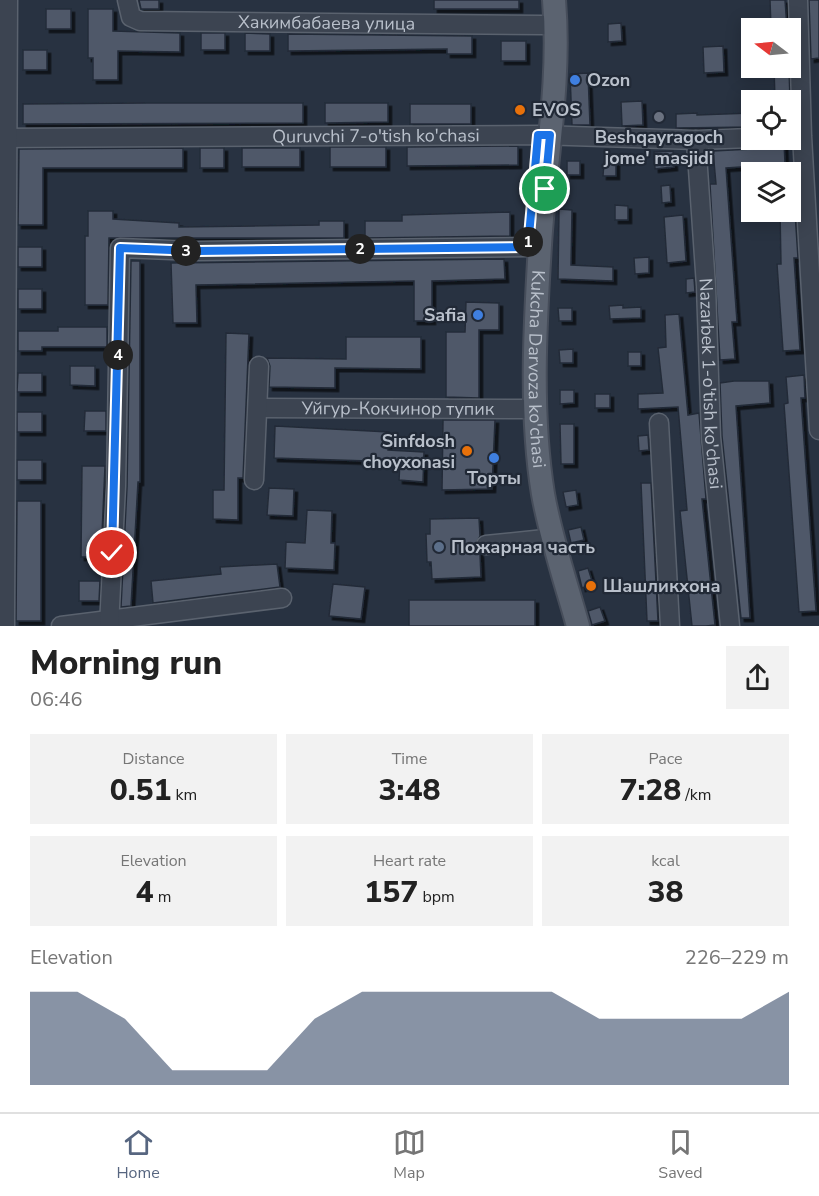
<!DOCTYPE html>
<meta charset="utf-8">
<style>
:root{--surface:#fff;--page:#f2f2f2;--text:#222;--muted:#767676;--line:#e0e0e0;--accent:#576680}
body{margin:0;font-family:"Nunito Sans",sans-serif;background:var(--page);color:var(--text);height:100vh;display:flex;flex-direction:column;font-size:22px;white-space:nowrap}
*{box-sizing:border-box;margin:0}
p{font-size:20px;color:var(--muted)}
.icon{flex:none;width:33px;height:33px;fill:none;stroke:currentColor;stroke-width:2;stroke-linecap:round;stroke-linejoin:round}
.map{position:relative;height:626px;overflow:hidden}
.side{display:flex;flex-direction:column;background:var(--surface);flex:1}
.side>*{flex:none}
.needle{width:39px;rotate:286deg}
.fabs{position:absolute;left:741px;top:18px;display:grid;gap:12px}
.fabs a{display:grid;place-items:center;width:60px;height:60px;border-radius:0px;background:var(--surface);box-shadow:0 3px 15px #0003;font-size:30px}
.pin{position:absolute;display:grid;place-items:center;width:51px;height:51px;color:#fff;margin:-26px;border:3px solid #fff;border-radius:50%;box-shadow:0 2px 6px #0007}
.km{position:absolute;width:30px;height:30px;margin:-15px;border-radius:50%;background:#222;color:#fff;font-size:16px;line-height:30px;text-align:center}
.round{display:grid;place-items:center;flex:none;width:63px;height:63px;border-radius:0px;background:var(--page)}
.head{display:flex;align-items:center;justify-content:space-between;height:102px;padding:0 30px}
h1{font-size:33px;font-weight:800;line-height:45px}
.stats{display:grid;grid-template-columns:repeat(3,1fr);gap:9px;height:102px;padding:6px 30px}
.stats div{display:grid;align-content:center;border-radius:0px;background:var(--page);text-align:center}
.stats b{font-size:30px;font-weight:800}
.stats small{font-size:16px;font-weight:400}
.stats p{font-size:16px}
.chart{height:168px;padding:12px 30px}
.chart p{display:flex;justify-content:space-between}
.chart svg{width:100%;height:108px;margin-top:6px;fill:var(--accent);opacity:.7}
.menu{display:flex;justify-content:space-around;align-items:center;height:84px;border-top:2px solid var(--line);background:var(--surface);font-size:16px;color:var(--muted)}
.menu a{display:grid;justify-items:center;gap:3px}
.menu .on{color:var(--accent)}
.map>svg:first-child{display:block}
</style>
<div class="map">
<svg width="819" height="626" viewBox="0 0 819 626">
<defs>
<filter id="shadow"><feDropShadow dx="3.5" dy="3.5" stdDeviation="0" flood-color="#0009"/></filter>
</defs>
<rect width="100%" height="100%" fill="#283241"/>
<g fill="#4f5969" stroke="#232b38" stroke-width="1.5" filter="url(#shadow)">
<path d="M139 0H159V9H141Z"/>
<rect x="434" y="0" width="85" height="9"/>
<path d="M770 0H785L787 28H771Z"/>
<path d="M809 0H819V58L811 59Z"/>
<rect x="46" y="9" width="25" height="20"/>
<path d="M88 9H113V31L180 33V52L118 51V80H93V58H88Z"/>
<path d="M621 23 622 41 608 42V24Z"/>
<rect x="201" y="33" width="24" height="17"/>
<path d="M245 33 270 34V51H245Z"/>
<path d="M288 34 472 36V54H447V49L288 51Z"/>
<rect x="501" y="41" width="25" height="20"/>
<path d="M723 46 724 72 704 73 703 47Z"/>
<rect x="23" y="50" width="24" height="20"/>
<path d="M774 68H789L790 100H775Z"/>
<path d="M588 73 590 125H572L570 74Z"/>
<path d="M642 101 643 125 622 126 621 102Z"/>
<path d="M146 103H303V123L23 124V104Z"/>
<path d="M325 103H388V122L325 123Z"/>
<rect x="410" y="104" width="61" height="20"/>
<path d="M697 113V115L752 113V127L676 128V114Z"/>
<path d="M784 141 785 164 726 168 737 322H732L735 359 720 360 710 184H716L713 151 752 149 762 143Z"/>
<path d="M518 146V165L407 166V147Z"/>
<rect x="330" y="147" width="56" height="20"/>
<path d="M183 148V168H43V225H18L19 149Z"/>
<rect x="200" y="148" width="24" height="20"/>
<rect x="242" y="148" width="58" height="19"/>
<path d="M673 151 674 167 655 169 654 152Z"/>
<rect x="567" y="161" width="13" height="14"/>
<path d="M604 162H616V176H603Z"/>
<path d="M670 185 671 202 662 203 661 186Z"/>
<path d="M615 205 628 206V220H615Z"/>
<path d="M559 209 572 210 571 265 613 267V281L558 279Z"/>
<path d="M88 211H113V219L179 223V227L319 225V221H344V238H109L108 305H85V236H88Z"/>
<path d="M510 212V236L365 238V221H402V215Z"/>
<path d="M780 212H795L798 258H794L800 350 783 351 777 264H781Z"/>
<path d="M683 215 686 261 667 263 664 217Z"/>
<rect x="18" y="247" width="24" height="20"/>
<path d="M649 257V273L635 274 634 258Z"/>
<path d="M504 259 505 279 432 281V321H414V281L196 285 197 323H173L171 263Z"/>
<path d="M131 261H140V482H138L131 606 121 607 127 487Z"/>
<path d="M694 278 695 292 686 293V279Z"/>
<rect x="18" y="289" width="24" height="20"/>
<path d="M466 302 499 303V330H479V398L446 397V332H465Z"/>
<path d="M623 305V308L641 307V318L610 319 609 306Z"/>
<path d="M558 308H572V321H559Z"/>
<path d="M679 314 688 415 699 413 706 499H702L715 625 706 626H692L680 511 687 510 678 407 638 409V394L663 393 658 348 666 347 665 315Z"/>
<path d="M58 327H107V347H42V351H18V331H58Z"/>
<path d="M226 333 249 334 243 478H238V520L213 519V490H224Z"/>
<path d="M346 337H421V369L335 368V388L269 387 270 366 267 358 346 359Z"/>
<path d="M573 349V363H560L559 350Z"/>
<rect x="628" y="352" width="13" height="14"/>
<path d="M70 366H95V386L70 385Z"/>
<path d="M18 373H42V392H17Z"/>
<path d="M804 375 805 398H801L816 611 799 612 784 404 788 403 786 377Z"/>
<path d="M734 381H769L770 403 736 406 750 618H741L722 436 720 383Z"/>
<path d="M560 390H574V403L560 404Z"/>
<rect x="595" y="394" width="15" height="14"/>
<path d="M85 411H106V431H84Z"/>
<rect x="17" y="412" width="25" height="20"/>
<path d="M443 420H495L492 489 442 490Z"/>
<path d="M560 424H574V464H561Z"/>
<path d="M275 426 389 432 388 450 424 452 423 482 399 480 400 462 274 458Z"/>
<path d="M648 435 649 450 639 451 638 436Z"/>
<rect x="17" y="460" width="25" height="20"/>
<path d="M82 466H105L101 557H81Z"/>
<path d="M641 483H651L658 621H647Z"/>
<path d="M269 488 294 489 293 516 267 515Z"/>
<path d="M576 490 578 505 566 507 563 492Z"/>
<path d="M17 501H41V621H16Z"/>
<path d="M307 510 332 511 331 543H335L334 570 285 568 286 542 305 543Z"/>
<path d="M479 518 480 536 475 546 480 554 481 577 432 579 431 562H427L426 534H430V519Z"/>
<path d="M581 527 584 540 571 543 568 530Z"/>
<path d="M277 564 280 587 153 603 151 581 221 574 220 567Z"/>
<path d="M588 568 593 584 582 588 578 571Z"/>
<path d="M79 581H100L99 601H79Z"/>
<path d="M333 584 365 587 361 619 329 616Z"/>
<rect x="409" y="600" width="126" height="26"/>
<path d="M600 607 605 621 592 625 588 611Z"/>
</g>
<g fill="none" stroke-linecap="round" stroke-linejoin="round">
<defs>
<g id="minor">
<path id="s1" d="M127 0 131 17 140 21 543 25"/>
<path d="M798 0 802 136 819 430"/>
<path id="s2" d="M0 138 539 135 696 140 752 138"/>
<path id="s3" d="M696 140 706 286 711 437 730 626"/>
<path id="s4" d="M258 408 537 409"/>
<path d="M659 423 670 626"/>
<path d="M254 480 259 366"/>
<path d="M486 545 554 538"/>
<path d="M5 626 8 0"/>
<path d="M61 626 282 598"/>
<path d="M109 626 116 486 120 248 197 251 528 247"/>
</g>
<g id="major">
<path id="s5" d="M554 0C561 81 545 163 540 245 535 326 530 413 543 494 551 539 566 583 578 626"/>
</g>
</defs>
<use href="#minor" stroke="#5a626e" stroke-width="21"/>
<use href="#major" stroke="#464d5a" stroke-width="26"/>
<use href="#minor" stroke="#3c4451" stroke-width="18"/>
<use href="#major" stroke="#5b6370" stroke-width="22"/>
</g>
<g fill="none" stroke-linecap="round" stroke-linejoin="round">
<defs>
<path id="route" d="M112 553 120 248 197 251 528 247 538 135H550L545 189"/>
</defs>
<use href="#route" stroke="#fff" stroke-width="12"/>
<use href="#route" stroke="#1a73e8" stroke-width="8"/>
</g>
<g fill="#3f7fe0" stroke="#212936" stroke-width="2">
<circle cx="575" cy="80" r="6"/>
<circle cx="478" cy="315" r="6"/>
<circle cx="494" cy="458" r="6"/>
</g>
<g fill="#e8710a" stroke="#212936" stroke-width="2">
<circle cx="520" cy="110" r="6"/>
<circle cx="467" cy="451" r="6"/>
<circle cx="591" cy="586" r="6"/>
</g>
<circle fill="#6b7280" stroke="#212936" stroke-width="2" cx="659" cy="117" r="6"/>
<circle fill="#5c6f8a" stroke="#212936" stroke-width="2" cx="439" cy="547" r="6"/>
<g text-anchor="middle" stroke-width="4.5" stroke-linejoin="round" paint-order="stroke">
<g font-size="18" fill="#b9c0cb" stroke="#212936">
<text dy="6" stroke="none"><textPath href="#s1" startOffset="214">Хакимбабаева улица</textPath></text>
<text dy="6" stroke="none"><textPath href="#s2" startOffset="376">Quruvchi 7-o'tish ko'chasi</textPath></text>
<text dy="6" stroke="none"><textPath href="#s5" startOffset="370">Kukcha Darvoza ko'chasi</textPath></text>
<text dy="6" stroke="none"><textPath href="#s3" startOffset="244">Nazarbek 1-o'tish ko'chasi</textPath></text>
<text dy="6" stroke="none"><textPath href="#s4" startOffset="140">Уйгур-Кокчинор тупик</textPath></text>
</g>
<g font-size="18" font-weight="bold" fill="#b9c0cb" stroke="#212936" text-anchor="start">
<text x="587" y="86">Ozon</text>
<text x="532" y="116">EVOS</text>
<text x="659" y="143" text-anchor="middle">Beshqayragoch<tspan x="659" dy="21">jome' masjidi</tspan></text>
<text x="466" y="321" text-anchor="end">Safia</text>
<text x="455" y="447" text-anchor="end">Sinfdosh<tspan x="455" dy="21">choyxonasi</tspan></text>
<text x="494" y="484" text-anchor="middle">Торты</text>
<text x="451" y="553">Пожарная часть</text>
<text x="603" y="592">Шашликхона</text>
</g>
</g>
</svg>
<div class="fabs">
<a><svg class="needle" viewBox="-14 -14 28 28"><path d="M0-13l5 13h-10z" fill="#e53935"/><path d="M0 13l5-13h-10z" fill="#767676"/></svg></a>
<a><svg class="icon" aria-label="locate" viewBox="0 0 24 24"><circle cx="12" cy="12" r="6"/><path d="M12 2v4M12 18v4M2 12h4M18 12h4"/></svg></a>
<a><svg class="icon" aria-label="layers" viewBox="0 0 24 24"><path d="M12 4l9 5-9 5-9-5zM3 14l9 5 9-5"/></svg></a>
</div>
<div class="pin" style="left:545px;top:189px;background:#1e9e55"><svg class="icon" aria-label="arrive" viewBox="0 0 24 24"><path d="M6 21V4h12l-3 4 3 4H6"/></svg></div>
<div class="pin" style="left:112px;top:553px;background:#d93025"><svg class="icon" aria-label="check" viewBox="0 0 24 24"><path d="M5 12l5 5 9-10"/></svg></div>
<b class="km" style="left:528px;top:242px">1</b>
<b class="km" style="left:360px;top:249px">2</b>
<b class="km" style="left:186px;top:251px">3</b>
<b class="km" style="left:118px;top:355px">4</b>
</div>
<section class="side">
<div class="head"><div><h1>Morning run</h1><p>06:46</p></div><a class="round"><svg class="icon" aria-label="share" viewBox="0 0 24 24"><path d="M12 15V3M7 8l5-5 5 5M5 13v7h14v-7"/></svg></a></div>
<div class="stats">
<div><p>Distance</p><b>0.51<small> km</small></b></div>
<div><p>Time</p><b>3:48</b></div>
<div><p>Pace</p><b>7:28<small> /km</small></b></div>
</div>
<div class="stats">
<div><p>Elevation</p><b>4<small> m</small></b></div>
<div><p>Heart rate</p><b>157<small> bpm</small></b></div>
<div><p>kcal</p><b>38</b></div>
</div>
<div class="chart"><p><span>Elevation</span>226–229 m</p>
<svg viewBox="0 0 160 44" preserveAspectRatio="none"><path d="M0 44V6L10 6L20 17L30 38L40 38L50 38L60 17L70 6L80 6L90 6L100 6L110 6L120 17L130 17L140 17L150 17L160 6V44z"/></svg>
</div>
</section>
<nav class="menu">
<a class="on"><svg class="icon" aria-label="home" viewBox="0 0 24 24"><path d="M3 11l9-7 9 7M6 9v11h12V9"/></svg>Home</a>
<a><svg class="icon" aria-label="map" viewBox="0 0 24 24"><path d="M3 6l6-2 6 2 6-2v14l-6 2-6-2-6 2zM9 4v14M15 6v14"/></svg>Map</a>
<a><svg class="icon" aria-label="saved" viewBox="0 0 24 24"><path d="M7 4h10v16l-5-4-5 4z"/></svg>Saved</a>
</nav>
